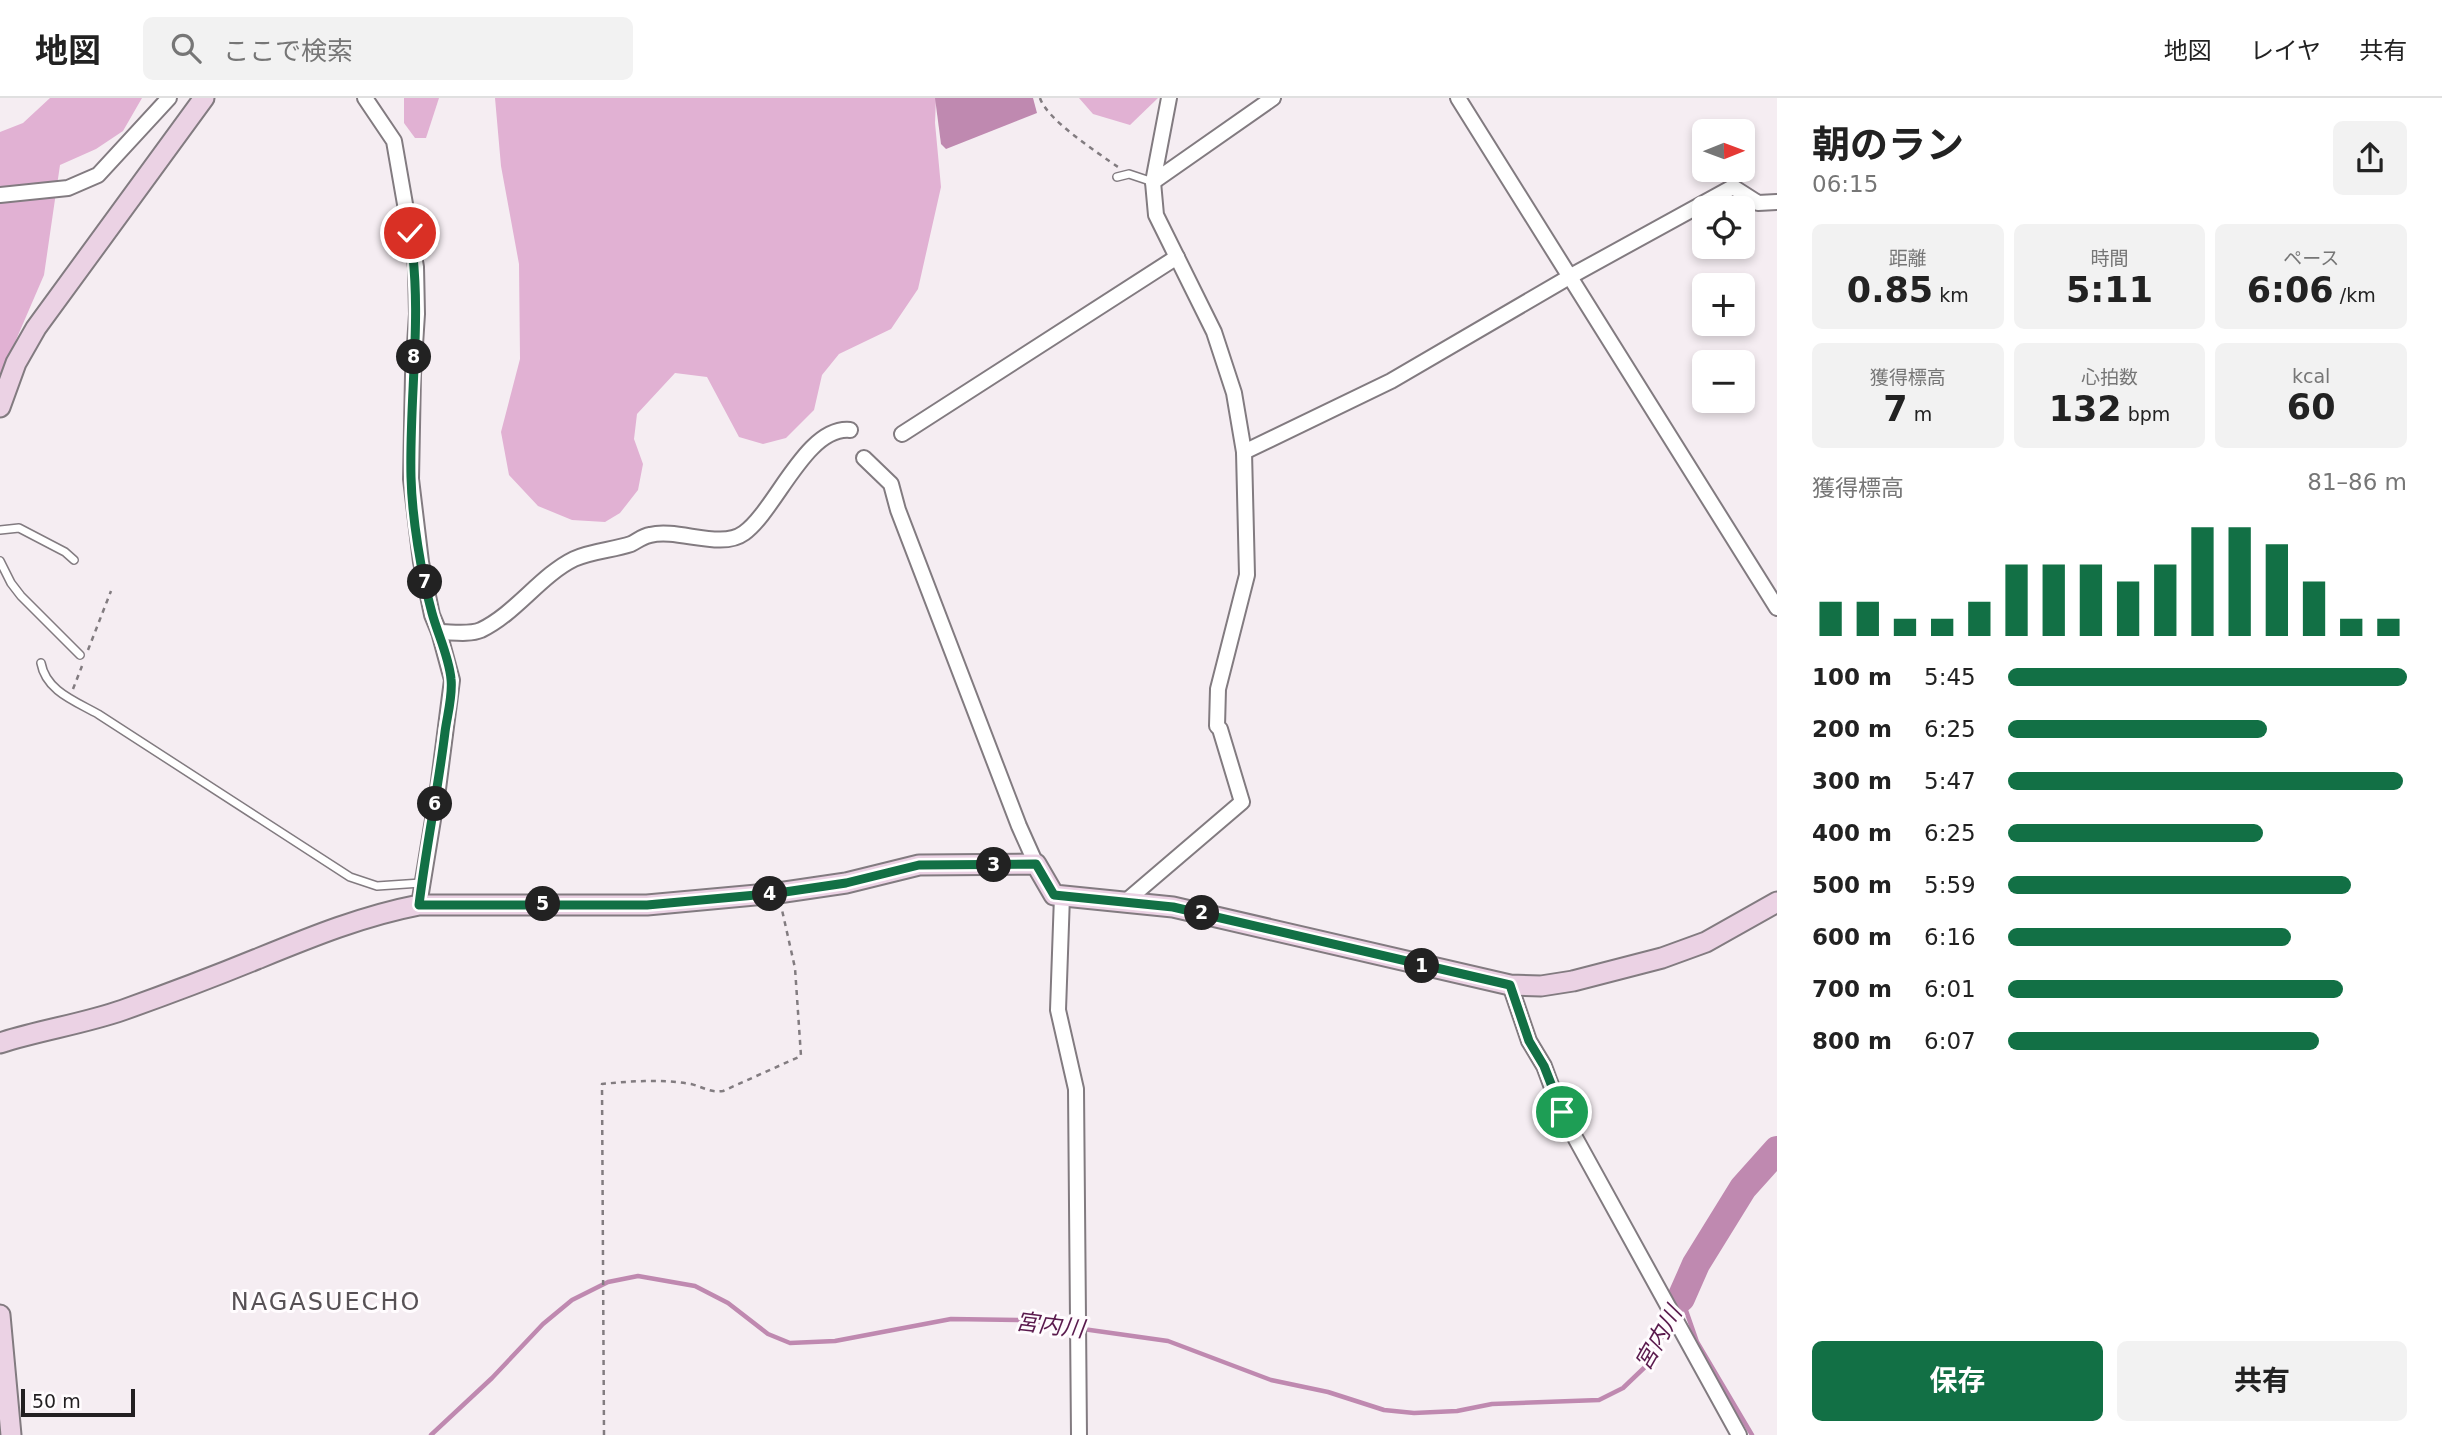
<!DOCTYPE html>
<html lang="ja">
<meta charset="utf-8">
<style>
:root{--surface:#fff;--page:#f2f2f2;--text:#222;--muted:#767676;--line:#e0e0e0;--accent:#127045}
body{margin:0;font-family:"DejaVu Sans","Noto Sans JP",sans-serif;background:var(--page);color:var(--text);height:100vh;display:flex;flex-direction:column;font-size:26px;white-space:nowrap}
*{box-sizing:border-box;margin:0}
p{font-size:23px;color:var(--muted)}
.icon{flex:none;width:38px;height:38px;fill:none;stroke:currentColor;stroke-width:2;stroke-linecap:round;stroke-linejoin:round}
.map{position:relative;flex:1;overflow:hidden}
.panel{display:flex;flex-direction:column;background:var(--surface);width:665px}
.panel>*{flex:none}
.needle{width:46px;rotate:89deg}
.tools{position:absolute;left:1692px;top:21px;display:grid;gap:14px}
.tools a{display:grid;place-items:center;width:63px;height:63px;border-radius:10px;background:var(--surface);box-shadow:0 4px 10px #0003;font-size:35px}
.scale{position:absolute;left:21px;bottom:18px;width:114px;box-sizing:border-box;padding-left:7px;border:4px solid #221f21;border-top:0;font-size:19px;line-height:24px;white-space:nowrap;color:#221f21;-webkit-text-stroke:5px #fffcfe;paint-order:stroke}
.pin{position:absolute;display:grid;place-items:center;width:60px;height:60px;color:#fff;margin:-30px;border:4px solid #fff;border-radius:50%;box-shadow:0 2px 7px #0007}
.km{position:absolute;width:35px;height:35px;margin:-18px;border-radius:50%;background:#222;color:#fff;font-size:19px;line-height:35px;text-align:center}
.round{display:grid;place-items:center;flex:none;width:74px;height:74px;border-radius:10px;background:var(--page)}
.headline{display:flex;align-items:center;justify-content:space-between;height:119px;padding:0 35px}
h1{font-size:38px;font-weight:700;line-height:52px}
.metrics{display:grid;grid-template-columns:repeat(3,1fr);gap:10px;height:119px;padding:7px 35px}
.metrics div{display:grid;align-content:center;border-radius:10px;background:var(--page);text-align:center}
.metrics b{font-size:35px;font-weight:700}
.metrics small{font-size:19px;font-weight:400}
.metrics p{font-size:19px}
.chart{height:196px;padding:14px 35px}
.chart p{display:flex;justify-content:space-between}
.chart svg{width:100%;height:126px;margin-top:7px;stroke:var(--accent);stroke-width:6}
.primary-button{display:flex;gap:14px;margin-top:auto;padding:14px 35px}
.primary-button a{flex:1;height:80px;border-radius:10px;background:var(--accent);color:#fff;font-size:28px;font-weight:700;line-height:80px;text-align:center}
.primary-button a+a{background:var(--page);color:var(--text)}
ul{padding:0 35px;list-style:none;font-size:23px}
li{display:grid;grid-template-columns:112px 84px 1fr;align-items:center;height:52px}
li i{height:18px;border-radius:9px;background:var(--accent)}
header{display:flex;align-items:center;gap:42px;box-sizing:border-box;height:98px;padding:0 35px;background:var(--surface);border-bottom:2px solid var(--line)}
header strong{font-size:33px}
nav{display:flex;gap:38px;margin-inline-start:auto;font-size:24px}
.search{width:490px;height:63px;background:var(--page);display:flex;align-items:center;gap:18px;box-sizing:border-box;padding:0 24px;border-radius:10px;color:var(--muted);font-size:26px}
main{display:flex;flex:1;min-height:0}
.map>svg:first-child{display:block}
</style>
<header>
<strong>地図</strong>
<div class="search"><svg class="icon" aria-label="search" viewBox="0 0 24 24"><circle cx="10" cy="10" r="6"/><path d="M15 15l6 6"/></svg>ここで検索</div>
<nav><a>地図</a><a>レイヤ</a><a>共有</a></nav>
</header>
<main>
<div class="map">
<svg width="1777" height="1337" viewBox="0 0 1777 1337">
<rect width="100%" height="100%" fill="#f5edf2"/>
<g fill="#e1b1d3">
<path d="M50 0H142L123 33 96 51 60 67 44 177 0 279V34L23 25Z"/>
<path d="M404 0H439L426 40H415L404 25Z"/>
<path d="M495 0H936L935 25 941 89 918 191 891 231 839 256 822 277 814 312 786 340 763 346 739 339 707 279 675 275 637 316 634 341 643 366 638 392 620 415 605 424 572 422 538 408 509 377 501 334 520 261 519 166 501 68Z"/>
<path d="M1079 0H1158L1130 27 1093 16Z"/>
</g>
<path fill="#bf89b0" d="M935 0H1033L1037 15 946 51 941 46Z"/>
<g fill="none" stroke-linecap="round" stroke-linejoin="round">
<g stroke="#bf89b0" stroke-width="4.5">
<path d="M1682 1201 1697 1244 1752 1337"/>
<path d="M1675 1215 1681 1200"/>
<path d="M431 1337 492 1280 543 1226 572 1202 608 1184 638 1178 695 1188 728 1205 768 1236 790 1245 835 1243 951 1221 1019 1222 1168 1243 1271 1282 1328 1294 1384 1312 1414 1315 1457 1313 1492 1306 1599 1302 1623 1290 1645 1269 1671 1223"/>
</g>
<path stroke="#bf89b0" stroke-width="28" d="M1681 1200 1696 1166 1743 1090 1777 1052"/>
<defs>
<g id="lane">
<path d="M1117 79 1129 76 1153 84"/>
<path d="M0 432 19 430 65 454 74 462"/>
<path d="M0 463 11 485 21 498 80 557"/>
<path d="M41 565C46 593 75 603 98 616L350 779 377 788 421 785"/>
</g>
<g id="street">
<path d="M365 0 394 43 416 169 417 216 413 277 411 381 421 464 432 517 439 534 452 582 438 691 419 807"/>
<path d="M1458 0 1777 510"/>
<path d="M1153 84 1273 0"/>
<path d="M0 97 68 90 98 77 169 0"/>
<path d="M902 336 1177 159"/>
<path d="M1244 354 1391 283 1571 178 1733 89 1758 105 1777 104"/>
<path d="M864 360 891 386 898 412 1019 728 1036 766"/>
<path d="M439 534C452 534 469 537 481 532 515 516 541 477 574 461 591 453 613 452 631 446 637 443 643 438 650 437 678 430 721 452 744 435 776 412 806 328 850 332"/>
<path d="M1062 798 1058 912 1076 991 1079 1337"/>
<path d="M1125 804 1242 704 1220 631 1217 628 1218 591 1247 477 1244 354 1234 295 1214 234 1156 117 1153 84 1169 0"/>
<path d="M1510 887 1529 943 1544 968 1561 1014 1739 1337"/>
</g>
<g id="secondary">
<path d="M0 309 16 265 36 230 204 0"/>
<path d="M0 945C40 932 83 926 123 912 168 896 213 879 257 861 311 839 362 818 419 807H647L778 795 846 785 919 767 1036 766 1054 797 1173 809 1510 887 1541 888 1573 883 1662 860 1706 844 1777 804"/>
<path d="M0 1217 11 1337"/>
</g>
</defs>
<use href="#lane" stroke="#827b80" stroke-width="10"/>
<use href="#street" stroke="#827b80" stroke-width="18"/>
<use href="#secondary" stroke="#827b80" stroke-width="23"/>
<g stroke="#827c80" stroke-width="2.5" stroke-dasharray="5 5" stroke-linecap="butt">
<path d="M1040 0C1047 22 1098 55 1118 69"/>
<path d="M88 552 111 493"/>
<path d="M73 591 82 568"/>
<path d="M604 1337 602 986C631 983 662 981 691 986 703 989 711 995 723 993L801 958 795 870 782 812"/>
</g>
<use href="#lane" stroke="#fff" stroke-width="7"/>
<use href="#street" stroke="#fff" stroke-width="14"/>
<use href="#secondary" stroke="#ebd2e4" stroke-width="19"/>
</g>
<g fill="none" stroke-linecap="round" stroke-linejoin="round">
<defs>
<path id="route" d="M410 135C423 216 409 297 411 379 412 420 421 475 432 515 438 537 449 559 451 581 453 598 447 618 445 634 438 692 426 749 419 807H647L778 795 846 785 919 767 1036 766 1054 797 1173 809 1510 887 1529 943 1544 968 1562 1014"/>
</defs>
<use href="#route" stroke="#fff" stroke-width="14"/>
<use href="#route" stroke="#127045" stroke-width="9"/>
</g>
<g text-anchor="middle" stroke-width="6" stroke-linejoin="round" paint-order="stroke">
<g font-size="23" font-style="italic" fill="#5a1a4d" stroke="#fffcfe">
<text transform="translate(1050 1227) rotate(7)" y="8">宮内川</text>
<text transform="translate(1658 1240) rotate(-60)" y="8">宮内川</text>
</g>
<g font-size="24" letter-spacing="2" fill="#575155" stroke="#fffcfe">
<text x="326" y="1212">NAGASUECHO</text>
</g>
</g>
</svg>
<div class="tools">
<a><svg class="needle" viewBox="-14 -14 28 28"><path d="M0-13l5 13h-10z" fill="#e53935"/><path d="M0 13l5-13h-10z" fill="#767676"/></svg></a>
<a><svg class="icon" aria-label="locate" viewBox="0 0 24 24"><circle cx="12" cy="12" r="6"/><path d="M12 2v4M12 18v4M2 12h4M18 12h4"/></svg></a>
<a>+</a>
<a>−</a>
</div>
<div class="scale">50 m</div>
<div class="pin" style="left:1562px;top:1014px;background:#1e9e55"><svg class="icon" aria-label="arrive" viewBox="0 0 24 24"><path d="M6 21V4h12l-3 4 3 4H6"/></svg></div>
<div class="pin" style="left:410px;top:135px;background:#d93025"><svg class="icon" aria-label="check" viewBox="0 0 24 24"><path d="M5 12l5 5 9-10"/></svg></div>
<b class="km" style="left:1422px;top:868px">1</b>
<b class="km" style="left:1202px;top:815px">2</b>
<b class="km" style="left:994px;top:767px">3</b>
<b class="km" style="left:770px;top:796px">4</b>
<b class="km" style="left:543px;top:806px">5</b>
<b class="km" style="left:435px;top:706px">6</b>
<b class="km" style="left:425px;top:484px">7</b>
<b class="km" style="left:414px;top:259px">8</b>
</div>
<section class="panel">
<div class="headline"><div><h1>朝のラン</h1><p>06:15</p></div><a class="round"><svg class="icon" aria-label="share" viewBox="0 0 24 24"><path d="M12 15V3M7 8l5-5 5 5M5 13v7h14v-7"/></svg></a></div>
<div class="metrics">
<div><p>距離</p><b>0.85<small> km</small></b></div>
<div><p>時間</p><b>5:11</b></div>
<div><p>ペース</p><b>6:06<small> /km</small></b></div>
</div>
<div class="metrics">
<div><p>獲得標高</p><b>7<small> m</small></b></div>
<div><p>心拍数</p><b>132<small> bpm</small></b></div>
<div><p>kcal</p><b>60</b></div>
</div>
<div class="chart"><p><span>獲得標高</span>81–86 m</p>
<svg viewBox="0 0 160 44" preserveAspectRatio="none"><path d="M5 44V32M15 44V32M25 44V38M35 44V38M45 44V32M55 44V19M65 44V19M75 44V19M85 44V25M95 44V19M105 44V6M115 44V6M125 44V12M135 44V25M145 44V38M155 44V38"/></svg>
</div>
<ul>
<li><b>100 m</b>5:45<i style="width:100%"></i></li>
<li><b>200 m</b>6:25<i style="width:65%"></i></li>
<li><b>300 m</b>5:47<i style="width:99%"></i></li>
<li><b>400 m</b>6:25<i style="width:64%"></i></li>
<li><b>500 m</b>5:59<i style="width:86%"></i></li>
<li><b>600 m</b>6:16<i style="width:71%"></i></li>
<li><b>700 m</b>6:01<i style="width:84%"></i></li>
<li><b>800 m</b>6:07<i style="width:78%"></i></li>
</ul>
<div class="primary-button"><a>保存</a><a>共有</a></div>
</section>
</main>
